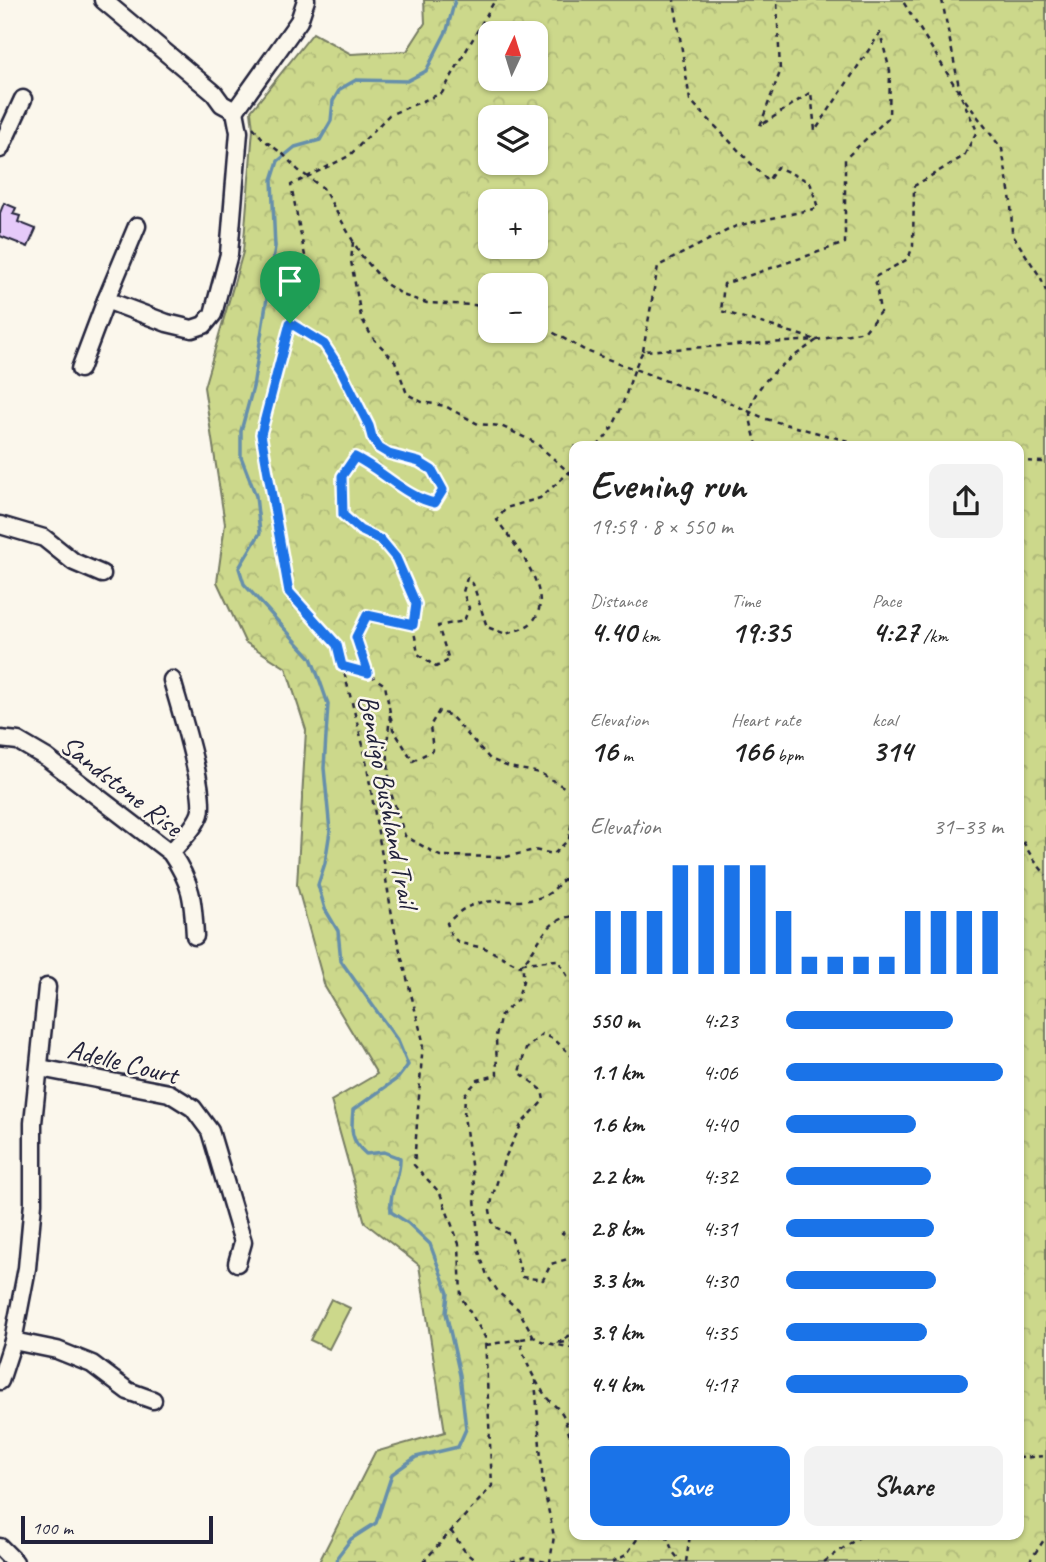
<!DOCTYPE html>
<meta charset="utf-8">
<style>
:root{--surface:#fff;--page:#f2f2f2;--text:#222;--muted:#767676;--accent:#1a73e8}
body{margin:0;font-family:Caveat,sans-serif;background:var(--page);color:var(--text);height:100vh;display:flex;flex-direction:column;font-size:26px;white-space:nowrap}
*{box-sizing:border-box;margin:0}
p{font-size:23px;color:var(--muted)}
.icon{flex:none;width:38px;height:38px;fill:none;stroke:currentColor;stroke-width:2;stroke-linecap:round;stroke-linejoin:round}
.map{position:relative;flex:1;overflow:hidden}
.details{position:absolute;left:569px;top:441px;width:455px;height:1099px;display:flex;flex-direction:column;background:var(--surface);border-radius:14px;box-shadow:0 2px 5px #0004}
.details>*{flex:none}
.needle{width:46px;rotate:4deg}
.fabs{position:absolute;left:478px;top:21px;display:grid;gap:14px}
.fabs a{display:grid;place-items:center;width:70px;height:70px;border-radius:14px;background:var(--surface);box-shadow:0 2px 5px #0004;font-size:35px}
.scale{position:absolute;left:21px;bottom:18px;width:192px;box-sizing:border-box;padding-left:7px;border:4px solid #22223b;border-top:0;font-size:19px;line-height:24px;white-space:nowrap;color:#22223b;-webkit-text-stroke:5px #fbf7ec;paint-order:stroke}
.pin{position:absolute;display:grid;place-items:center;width:60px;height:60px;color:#fff;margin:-72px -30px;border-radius:50% 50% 50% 0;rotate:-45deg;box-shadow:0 0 7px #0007}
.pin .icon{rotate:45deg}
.round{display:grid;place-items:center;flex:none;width:74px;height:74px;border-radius:14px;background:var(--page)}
.head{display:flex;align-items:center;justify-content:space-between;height:119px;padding:0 21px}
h1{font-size:38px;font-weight:800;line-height:52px}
.metrics{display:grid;grid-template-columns:repeat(3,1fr);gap:10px;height:119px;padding:7px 21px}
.metrics div{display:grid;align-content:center}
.metrics b{font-size:30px;font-weight:800}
.metrics small{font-size:19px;font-weight:400}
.metrics p{font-size:19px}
.chart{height:196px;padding:14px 21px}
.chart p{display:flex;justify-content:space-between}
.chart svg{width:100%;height:126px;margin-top:7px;stroke:var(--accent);stroke-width:6}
.primary-button{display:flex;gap:14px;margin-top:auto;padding:14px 21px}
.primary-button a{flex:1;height:80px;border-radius:14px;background:var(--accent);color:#fff;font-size:28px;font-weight:800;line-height:80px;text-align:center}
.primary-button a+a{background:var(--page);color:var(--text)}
ul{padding:0 21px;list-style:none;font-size:23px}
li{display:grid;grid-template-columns:112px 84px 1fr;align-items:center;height:52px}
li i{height:18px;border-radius:9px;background:var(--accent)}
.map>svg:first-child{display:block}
</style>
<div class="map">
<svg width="1046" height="1562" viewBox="0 0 1046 1562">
<defs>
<pattern id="forest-crowns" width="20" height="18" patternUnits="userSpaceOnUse" patternTransform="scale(1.75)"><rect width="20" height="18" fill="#ccd88b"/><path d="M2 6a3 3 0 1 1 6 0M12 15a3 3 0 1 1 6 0" fill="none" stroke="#afb979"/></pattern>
</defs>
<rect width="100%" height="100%" fill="#fbf7ec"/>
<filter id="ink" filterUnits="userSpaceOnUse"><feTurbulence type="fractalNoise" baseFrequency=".0143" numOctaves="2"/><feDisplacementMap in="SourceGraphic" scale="14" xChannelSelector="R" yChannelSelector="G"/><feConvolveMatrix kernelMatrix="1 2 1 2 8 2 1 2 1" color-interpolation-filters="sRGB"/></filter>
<g filter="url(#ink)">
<path fill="#ccd88b" stroke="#777d63" stroke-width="2" d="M331 1299 350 1308 329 1349 310 1340Z"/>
<path fill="url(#forest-crowns)" stroke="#777d63" stroke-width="2" fill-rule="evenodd" d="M424 0H1046V1562H319L375 1452 445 1432 419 1265 365 1223 331 1101 377 1074 325 987 297 885 306 730 286 668 245 642 217 582 225 524 204 387 243 252 253 129 251 111 313 33 351 54 407 51 425 23ZM490 33H536V79H490ZM490 117H536V163H490ZM490 201H536V247H490ZM490 285H536V331H490ZM574 446H1018V1535H574Z"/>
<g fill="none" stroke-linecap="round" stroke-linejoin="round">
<path stroke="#668fab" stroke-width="3.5" d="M337 1562 338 1556 351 1539 376 1523 392 1474 416 1457 458 1447 466 1429 460 1375 446 1313 448 1293 430 1244 408 1223 391 1212C389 1188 401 1179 400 1158L384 1152 366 1154C350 1140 351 1130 353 1110L398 1078 408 1065 398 1041 341 961 338 931 325 909 318 885 325 863 330 831 324 768 328 704 320 681 311 658 244 584 239 568 260 533 256 496 241 457V431L253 387 275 247 272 180 278 161 295 147 320 140 331 121 333 101 340 89 356 80 407 81 426 71 447 30 455 0"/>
</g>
<path fill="#e5caf9" stroke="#22223b" stroke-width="2" d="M4 203 16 208 13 214 20 216 18 222 36 229 28 247 0 236V213Z"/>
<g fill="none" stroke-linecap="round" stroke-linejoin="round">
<defs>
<g id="minor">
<path d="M103 0 214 93 222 104 235 111"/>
<path d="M235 111 299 21 306 0"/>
<path d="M0 149 23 99"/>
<path d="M137 226 106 300 167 323 192 329 204 325 213 314 229 254 239 132 235 111"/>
<path d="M80 369 106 300"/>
<path d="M0 525 44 538 74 562 102 574"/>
<path d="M0 739 18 741 47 758 171 853C192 884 193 899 195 936"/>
<path d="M171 853C180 841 195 828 200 814 207 793 179 706 172 680"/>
<path d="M40 1068 169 1093 193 1108 210 1131 243 1242 237 1263"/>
<path d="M13 1341 57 1350 92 1364 128 1391 153 1400"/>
<path d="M0 1381 13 1341 27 1268 33 1203V1123L47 987"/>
<path d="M0 1547 15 1562"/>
</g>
</defs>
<use href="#minor" stroke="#22223b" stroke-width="21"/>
<g stroke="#22223b" stroke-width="2.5" stroke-dasharray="5 5" stroke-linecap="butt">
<path d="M942 0 960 92"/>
<path d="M965 100 1002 149 1011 202 1012 234 1041 278 1046 291"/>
<path d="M253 127 264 140 283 154 298 170 323 188 361 255 386 284 405 296 427 303 474 305 490 308"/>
<path d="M353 242 351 261 361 317 372 337 395 361 407 394 422 402 445 406 478 424 501 426 536 443 574 477"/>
<path d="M290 323 324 344 341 370 369 426 372 437 379 448 389 454 419 462 432 470 443 490 435 503C408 498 382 470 355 457L342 476 343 515 360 530 381 540 396 558 416 604 413 625 367 615 356 637 367 673"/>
<path d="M536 323 586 351 680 386 717 397 766 419 848 441 856 446"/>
<path d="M643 351 658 266 736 226 818 208 810 182 777 167 768 181 690 100 674 0"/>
<path d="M597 446C624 422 626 381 643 351L817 340 865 331 880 312 875 277 908 259 913 246 914 186 964 156 977 131 960 94 902 0"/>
<path d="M757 446C755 436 750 423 750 413 752 381 794 357 817 340L721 311 724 284 845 243V159L889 117 890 71 880 33 815 131 811 92 760 126 780 72 777 0"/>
<path d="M1018 461 1046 462"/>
<path d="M413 625 418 654 436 667 449 660 438 626 464 621 469 608 463 592 467 578 473 584 487 627 506 634C514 631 526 628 531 623 559 596 513 543 497 520L506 508 540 498 574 468"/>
<path d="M342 666 367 673 385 685 393 729 413 761 433 750 430 726 439 711 451 716 490 759 509 767 540 773 574 793"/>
<path d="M390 715 387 745 390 790 405 836 440 856 506 857 534 850 554 854 569 839 574 808"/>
<path d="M1018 833 1033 859 1046 875"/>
<path d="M574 874C557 880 557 891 544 896 518 907 488 894 464 909 458 912 452 919 447 923L451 935 459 943 485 948 520 966C540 948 542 919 574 916"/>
<path d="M574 1058 554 1039 542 1034 526 1049 519 1072 542 1090 544 1100 522 1123 504 1160 493 1195 490 1210 493 1226 509 1234 512 1239 522 1277 543 1280 551 1264 574 1257"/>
<path d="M574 1229 562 1233 574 1240"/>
<path d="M1018 1233C1022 1249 1027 1273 1018 1288"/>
<path d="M534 1337 518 1309 499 1293 487 1275 479 1252 474 1185 464 1116 465 1094 478 1080 497 1075 496 1036 501 1015 517 1000 523 981V963L558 960 568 977 574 976"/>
<path d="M557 1343 574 1333"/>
<path d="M560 1343 574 1341"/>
<path d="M486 1345 521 1339"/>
<path d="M574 1349C560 1344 545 1345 534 1337L521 1339C521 1356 537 1385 548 1399 553 1405 559 1408 563 1415 569 1429 571 1444 574 1458"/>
<path d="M535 1380 543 1485 554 1536 550 1562"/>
<path d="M1018 1458 1046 1456"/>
<path d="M451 1531 466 1553 477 1562"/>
<path d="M666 1535 673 1552 681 1562"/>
<path d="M423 1562 492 1486 485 1337 461 1297 459 1244 440 1193 414 1165 423 1041 394 927 364 749 337 645 289 592 261 434 306 261 291 185 349 156 389 115 442 93 495 0"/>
<path d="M511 1562 525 1558 547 1562"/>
<path d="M612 1562 626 1555 640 1535"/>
<path d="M686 1562 690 1535"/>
<path d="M824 1562 862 1535"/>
<path d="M1029 1562 1046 1537"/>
</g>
<use href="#minor" stroke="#fbf7ec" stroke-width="16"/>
</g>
</g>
<g fill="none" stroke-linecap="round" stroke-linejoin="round" filter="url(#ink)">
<defs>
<path id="route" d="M290 323 324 344 341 370 369 426 372 437 379 448 389 454 419 462 432 470 443 490 435 503C407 498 382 470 355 457L342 476 343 515 360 530 381 540 396 558 416 604 413 625 367 615 356 637 368 673 342 666 337 645 289 592 261 434Z"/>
</defs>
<use href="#route" stroke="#fff" stroke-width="14"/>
<use href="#route" stroke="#1a73e8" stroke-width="9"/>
</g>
<g text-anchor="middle" stroke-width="5" stroke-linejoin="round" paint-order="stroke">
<g font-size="28" fill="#22223b" stroke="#fbf7ec">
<text transform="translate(122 785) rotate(38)" y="10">Sandstone Rise</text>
<text transform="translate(389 801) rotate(79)" y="10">Bendigo Bushland Trail</text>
<text transform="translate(123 1061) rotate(14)" y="10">Adelle Court</text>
</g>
</g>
</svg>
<div class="fabs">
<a><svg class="needle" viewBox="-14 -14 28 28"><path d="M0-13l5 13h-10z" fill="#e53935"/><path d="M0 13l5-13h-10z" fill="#767676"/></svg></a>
<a><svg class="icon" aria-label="layers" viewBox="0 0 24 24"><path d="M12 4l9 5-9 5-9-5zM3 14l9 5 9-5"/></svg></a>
<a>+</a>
<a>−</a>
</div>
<div class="scale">100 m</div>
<div class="pin" style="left:290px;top:323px;background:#1e9e55"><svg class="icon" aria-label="arrive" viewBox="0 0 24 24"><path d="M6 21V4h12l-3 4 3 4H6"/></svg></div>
<section class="details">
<div class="head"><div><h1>Evening run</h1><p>19:59 · 8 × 550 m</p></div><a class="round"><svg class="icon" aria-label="share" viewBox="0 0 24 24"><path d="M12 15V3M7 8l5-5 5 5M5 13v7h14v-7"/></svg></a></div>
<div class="metrics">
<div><p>Distance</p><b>4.40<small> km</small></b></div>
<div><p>Time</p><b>19:35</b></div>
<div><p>Pace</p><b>4:27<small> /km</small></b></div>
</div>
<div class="metrics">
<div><p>Elevation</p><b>16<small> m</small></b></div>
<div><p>Heart rate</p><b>166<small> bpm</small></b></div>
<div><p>kcal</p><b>314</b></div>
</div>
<div class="chart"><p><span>Elevation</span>31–33 m</p>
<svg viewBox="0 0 160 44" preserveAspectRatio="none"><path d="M5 44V22M15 44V22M25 44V22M35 44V6M45 44V6M55 44V6M65 44V6M75 44V22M85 44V38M95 44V38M105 44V38M115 44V38M125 44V22M135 44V22M145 44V22M155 44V22"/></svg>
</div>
<ul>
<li><b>550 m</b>4:23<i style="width:77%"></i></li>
<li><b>1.1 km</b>4:06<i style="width:100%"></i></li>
<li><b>1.6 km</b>4:40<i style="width:60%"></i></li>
<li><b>2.2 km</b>4:32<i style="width:67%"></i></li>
<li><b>2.8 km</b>4:31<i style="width:68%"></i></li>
<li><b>3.3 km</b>4:30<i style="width:69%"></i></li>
<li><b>3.9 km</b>4:35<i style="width:65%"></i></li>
<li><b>4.4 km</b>4:17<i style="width:84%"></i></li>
</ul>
<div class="primary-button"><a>Save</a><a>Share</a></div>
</section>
</div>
